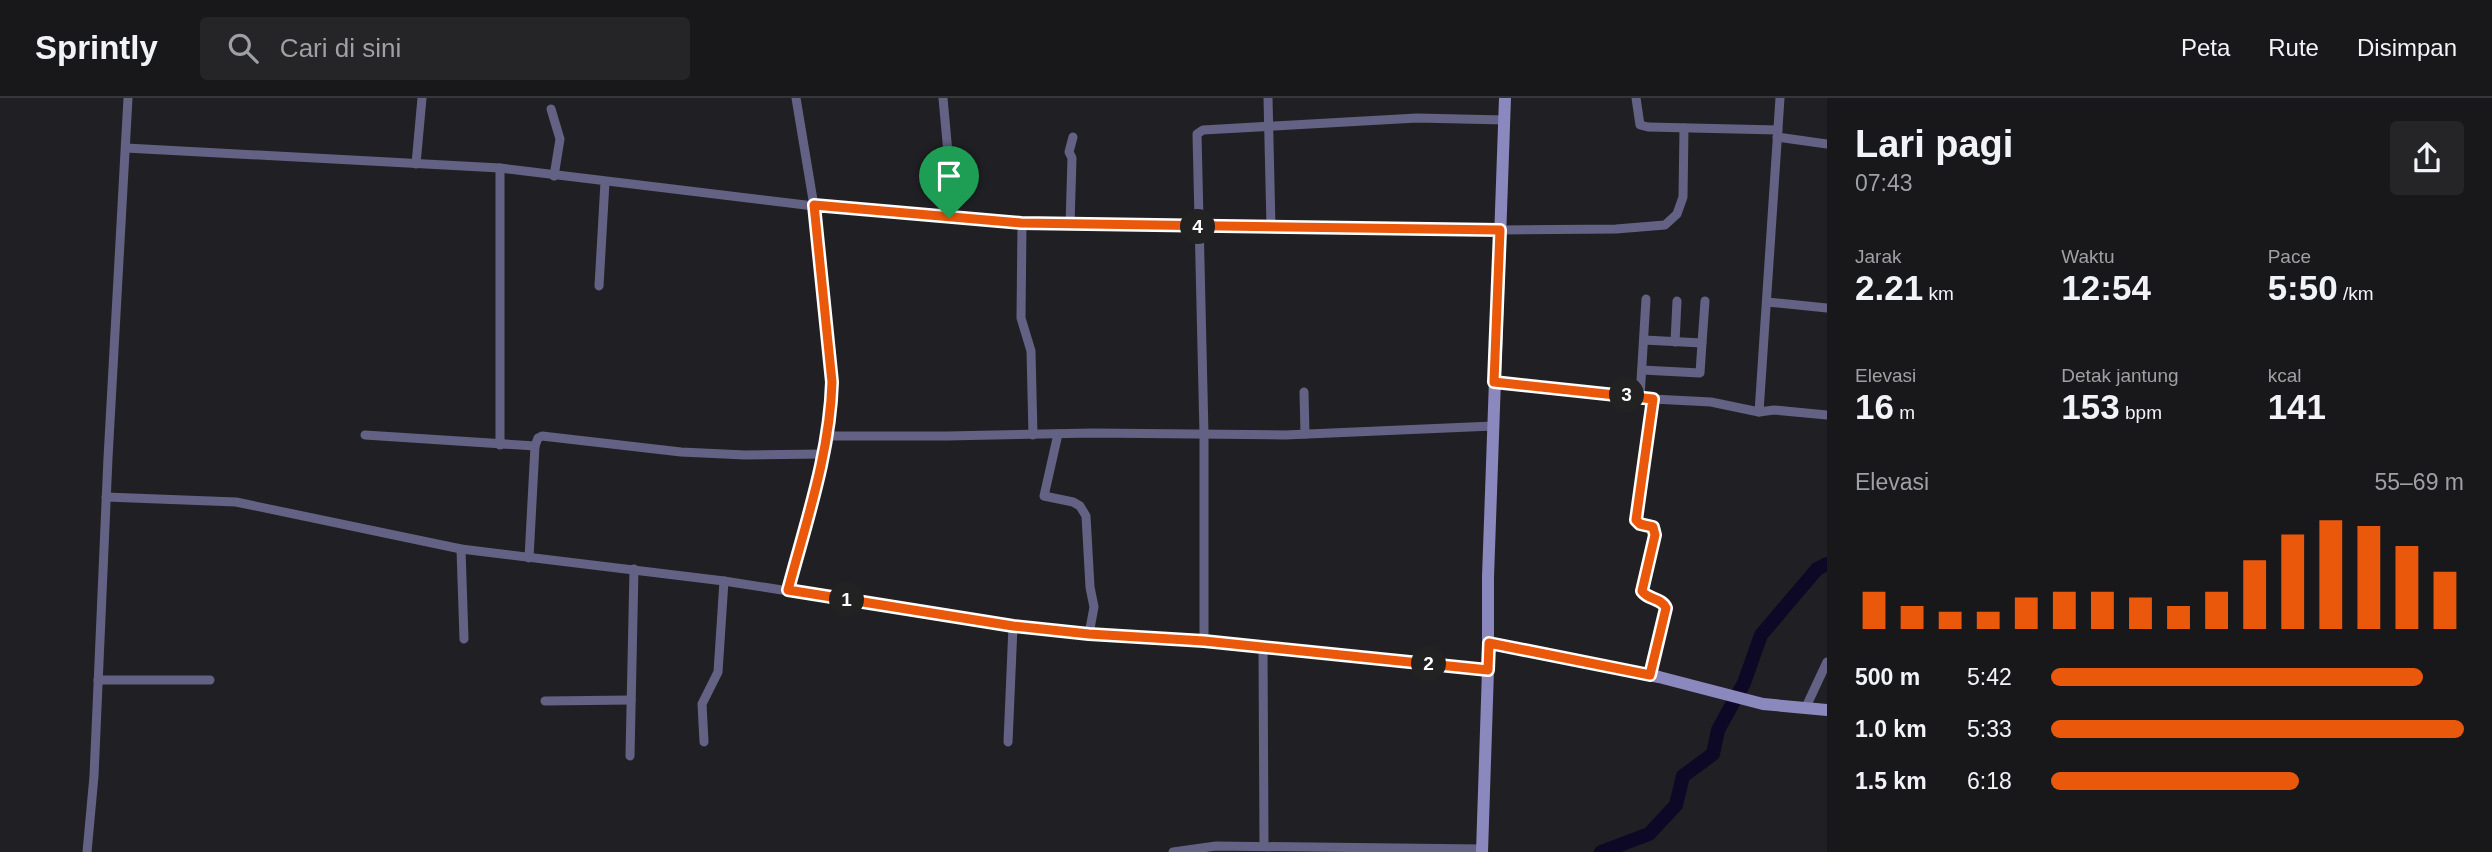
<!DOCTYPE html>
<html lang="id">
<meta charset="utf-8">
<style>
:root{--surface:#18181b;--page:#252528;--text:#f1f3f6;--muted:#9fa0a3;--line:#36373a;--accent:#ea580c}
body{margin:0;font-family:Arial,sans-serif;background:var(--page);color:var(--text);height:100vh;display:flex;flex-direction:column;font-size:26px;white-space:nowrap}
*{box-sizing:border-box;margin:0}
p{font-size:23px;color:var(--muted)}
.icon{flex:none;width:38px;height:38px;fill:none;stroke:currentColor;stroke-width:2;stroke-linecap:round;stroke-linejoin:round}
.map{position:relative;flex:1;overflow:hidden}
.details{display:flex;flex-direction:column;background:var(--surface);width:665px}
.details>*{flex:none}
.pin{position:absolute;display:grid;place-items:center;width:60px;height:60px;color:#fff;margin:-72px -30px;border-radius:50% 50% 50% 0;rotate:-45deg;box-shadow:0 0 7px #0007}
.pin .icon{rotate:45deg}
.km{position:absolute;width:35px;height:35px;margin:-18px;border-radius:50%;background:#222;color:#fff;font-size:19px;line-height:35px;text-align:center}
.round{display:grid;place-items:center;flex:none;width:74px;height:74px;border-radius:7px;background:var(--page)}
.overview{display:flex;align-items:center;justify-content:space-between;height:119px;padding:0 28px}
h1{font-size:38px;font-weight:700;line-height:52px}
.figures{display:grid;grid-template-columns:repeat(3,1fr);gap:10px;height:119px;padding:7px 28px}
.figures div{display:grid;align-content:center}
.figures b{font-size:35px;font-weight:700}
.figures small{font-size:19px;font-weight:400}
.figures p{font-size:19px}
.chart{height:196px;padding:14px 28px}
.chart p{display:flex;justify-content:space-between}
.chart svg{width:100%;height:126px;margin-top:7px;stroke:var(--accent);stroke-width:6}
ul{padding:0 28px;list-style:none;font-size:23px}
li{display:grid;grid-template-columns:112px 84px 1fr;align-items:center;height:52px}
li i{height:18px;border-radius:9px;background:var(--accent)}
header{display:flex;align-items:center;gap:42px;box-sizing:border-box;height:98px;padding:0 35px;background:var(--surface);border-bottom:2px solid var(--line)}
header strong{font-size:33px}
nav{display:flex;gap:38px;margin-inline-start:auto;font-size:24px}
.search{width:490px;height:63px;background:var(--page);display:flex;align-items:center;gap:18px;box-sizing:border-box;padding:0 24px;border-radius:7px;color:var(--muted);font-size:26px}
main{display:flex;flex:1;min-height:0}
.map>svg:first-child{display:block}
</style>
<header>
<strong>Sprintly</strong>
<div class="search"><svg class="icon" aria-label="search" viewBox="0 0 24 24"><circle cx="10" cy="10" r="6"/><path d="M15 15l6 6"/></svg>Cari di sini</div>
<nav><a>Peta</a><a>Rute</a><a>Disimpan</a></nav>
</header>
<main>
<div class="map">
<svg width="1827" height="754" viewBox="0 0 1827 754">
<rect width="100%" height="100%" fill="#202024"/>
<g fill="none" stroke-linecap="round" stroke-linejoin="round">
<path stroke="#0d0825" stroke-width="14" d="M1601 754 1649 736 1676 707 1683 678 1713 656 1718 632 1744 585 1761 537 1817 471 1827 466"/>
<g stroke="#646284" stroke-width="9">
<path d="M943 0 950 77 949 120"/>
<path d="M1268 0 1271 129"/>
<path d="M1636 0 1640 27 1648 29 1778 32"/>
<path d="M1780 0 1759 314 1774 312 1827 317"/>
<path d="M551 11 560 41 554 78"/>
<path d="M1777 39 1827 46"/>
<path d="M126 50 500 70 814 108 1022 126 1500 132 1616 131 1665 127 1677 116 1683 99 1684 30"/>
<path d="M416 66 422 0"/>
<path d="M500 70V347"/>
<path d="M1022 126 1021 220 1031 253 1033 337"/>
<path d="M1070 127 1072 60 1069 54 1073 39"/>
<path d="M599 188 605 84"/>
<path d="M1767 204 1827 210"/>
<path d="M1644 242 1702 245 1705 203"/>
<path d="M1675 244 1677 203"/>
<path d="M1642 272 1700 275 1702 245"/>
<path d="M1494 284 1653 301 1711 304 1759 314"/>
<path d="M1304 294 1305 336"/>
<path d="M1640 299 1646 201"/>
<path d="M1058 336 1044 398 1073 404 1080 408 1086 418 1090 489 1094 509 1089 536"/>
<path d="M365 337 535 348"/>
<path d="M828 338H947L1093 335 1285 337 1493 328"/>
<path d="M106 399 236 404 461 451 724 483 1013 528 1089 536 1204 543 1488 572"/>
<path d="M461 451 464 541"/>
<path d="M529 460 535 348 538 340 542 338 681 354 745 357 823 356"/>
<path d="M788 492 828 338 832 283 814 108 796 0"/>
<path d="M1204 543V336L1197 36 1203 32 1417 20 1505 22"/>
<path d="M1263 548 1264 748"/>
<path d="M1650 577 1666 510C1662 500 1648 502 1642 493L1655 431 1636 422 1653 301"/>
<path d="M98 582H210"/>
<path d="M545 603 631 602"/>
<path d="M1805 611 1827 564"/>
<path d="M704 644 702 606 718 574 724 483"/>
<path d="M1008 644 1013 528"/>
<path d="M630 658 634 471"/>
<path d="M87 754 94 678 108 360 128 0"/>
<path d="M1173 754 1216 748 1482 751"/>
</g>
<g stroke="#8b88be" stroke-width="12">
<path d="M1489 545 1659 579 1763 606 1827 612"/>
<path d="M1482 754 1488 572V479L1505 0"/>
</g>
</g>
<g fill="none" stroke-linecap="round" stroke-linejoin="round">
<defs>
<path id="route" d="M814 107 1021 125 1500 132 1494 284 1653 301 1636 422 1640 426 1653 429 1655 437 1642 493C1648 502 1662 500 1666 510L1650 577 1489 545 1488 572 1204 543 1089 536 1013 528 788 492C806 424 830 355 832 284Z"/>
</defs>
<use href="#route" stroke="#fff" stroke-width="14"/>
<use href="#route" stroke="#ea580c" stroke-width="9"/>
</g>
</svg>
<div class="pin" style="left:949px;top:120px;background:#1e9e55"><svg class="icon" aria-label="arrive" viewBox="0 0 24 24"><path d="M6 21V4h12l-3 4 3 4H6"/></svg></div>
<b class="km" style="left:847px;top:502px">1</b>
<b class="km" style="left:1429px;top:566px">2</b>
<b class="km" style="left:1627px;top:297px">3</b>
<b class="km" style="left:1198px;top:129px">4</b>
</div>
<section class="details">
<div class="overview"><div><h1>Lari pagi</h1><p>07:43</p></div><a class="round"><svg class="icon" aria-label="share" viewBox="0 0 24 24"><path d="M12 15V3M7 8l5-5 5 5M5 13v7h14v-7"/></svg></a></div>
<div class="figures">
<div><p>Jarak</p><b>2.21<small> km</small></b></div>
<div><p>Waktu</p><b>12:54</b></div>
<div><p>Pace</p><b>5:50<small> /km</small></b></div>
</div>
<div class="figures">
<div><p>Elevasi</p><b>16<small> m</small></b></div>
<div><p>Detak jantung</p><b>153<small> bpm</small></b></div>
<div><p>kcal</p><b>141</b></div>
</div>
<div class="chart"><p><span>Elevasi</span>55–69 m</p>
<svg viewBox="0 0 160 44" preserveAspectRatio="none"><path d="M5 44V31M15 44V36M25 44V38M35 44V38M45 44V33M55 44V31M65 44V31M75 44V33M85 44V36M95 44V31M105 44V20M115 44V11M125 44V6M135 44V8M145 44V15M155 44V24"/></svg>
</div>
<ul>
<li><b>500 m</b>5:42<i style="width:90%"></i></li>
<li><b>1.0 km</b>5:33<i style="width:100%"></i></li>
<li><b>1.5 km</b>6:18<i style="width:60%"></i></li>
</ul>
</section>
</main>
